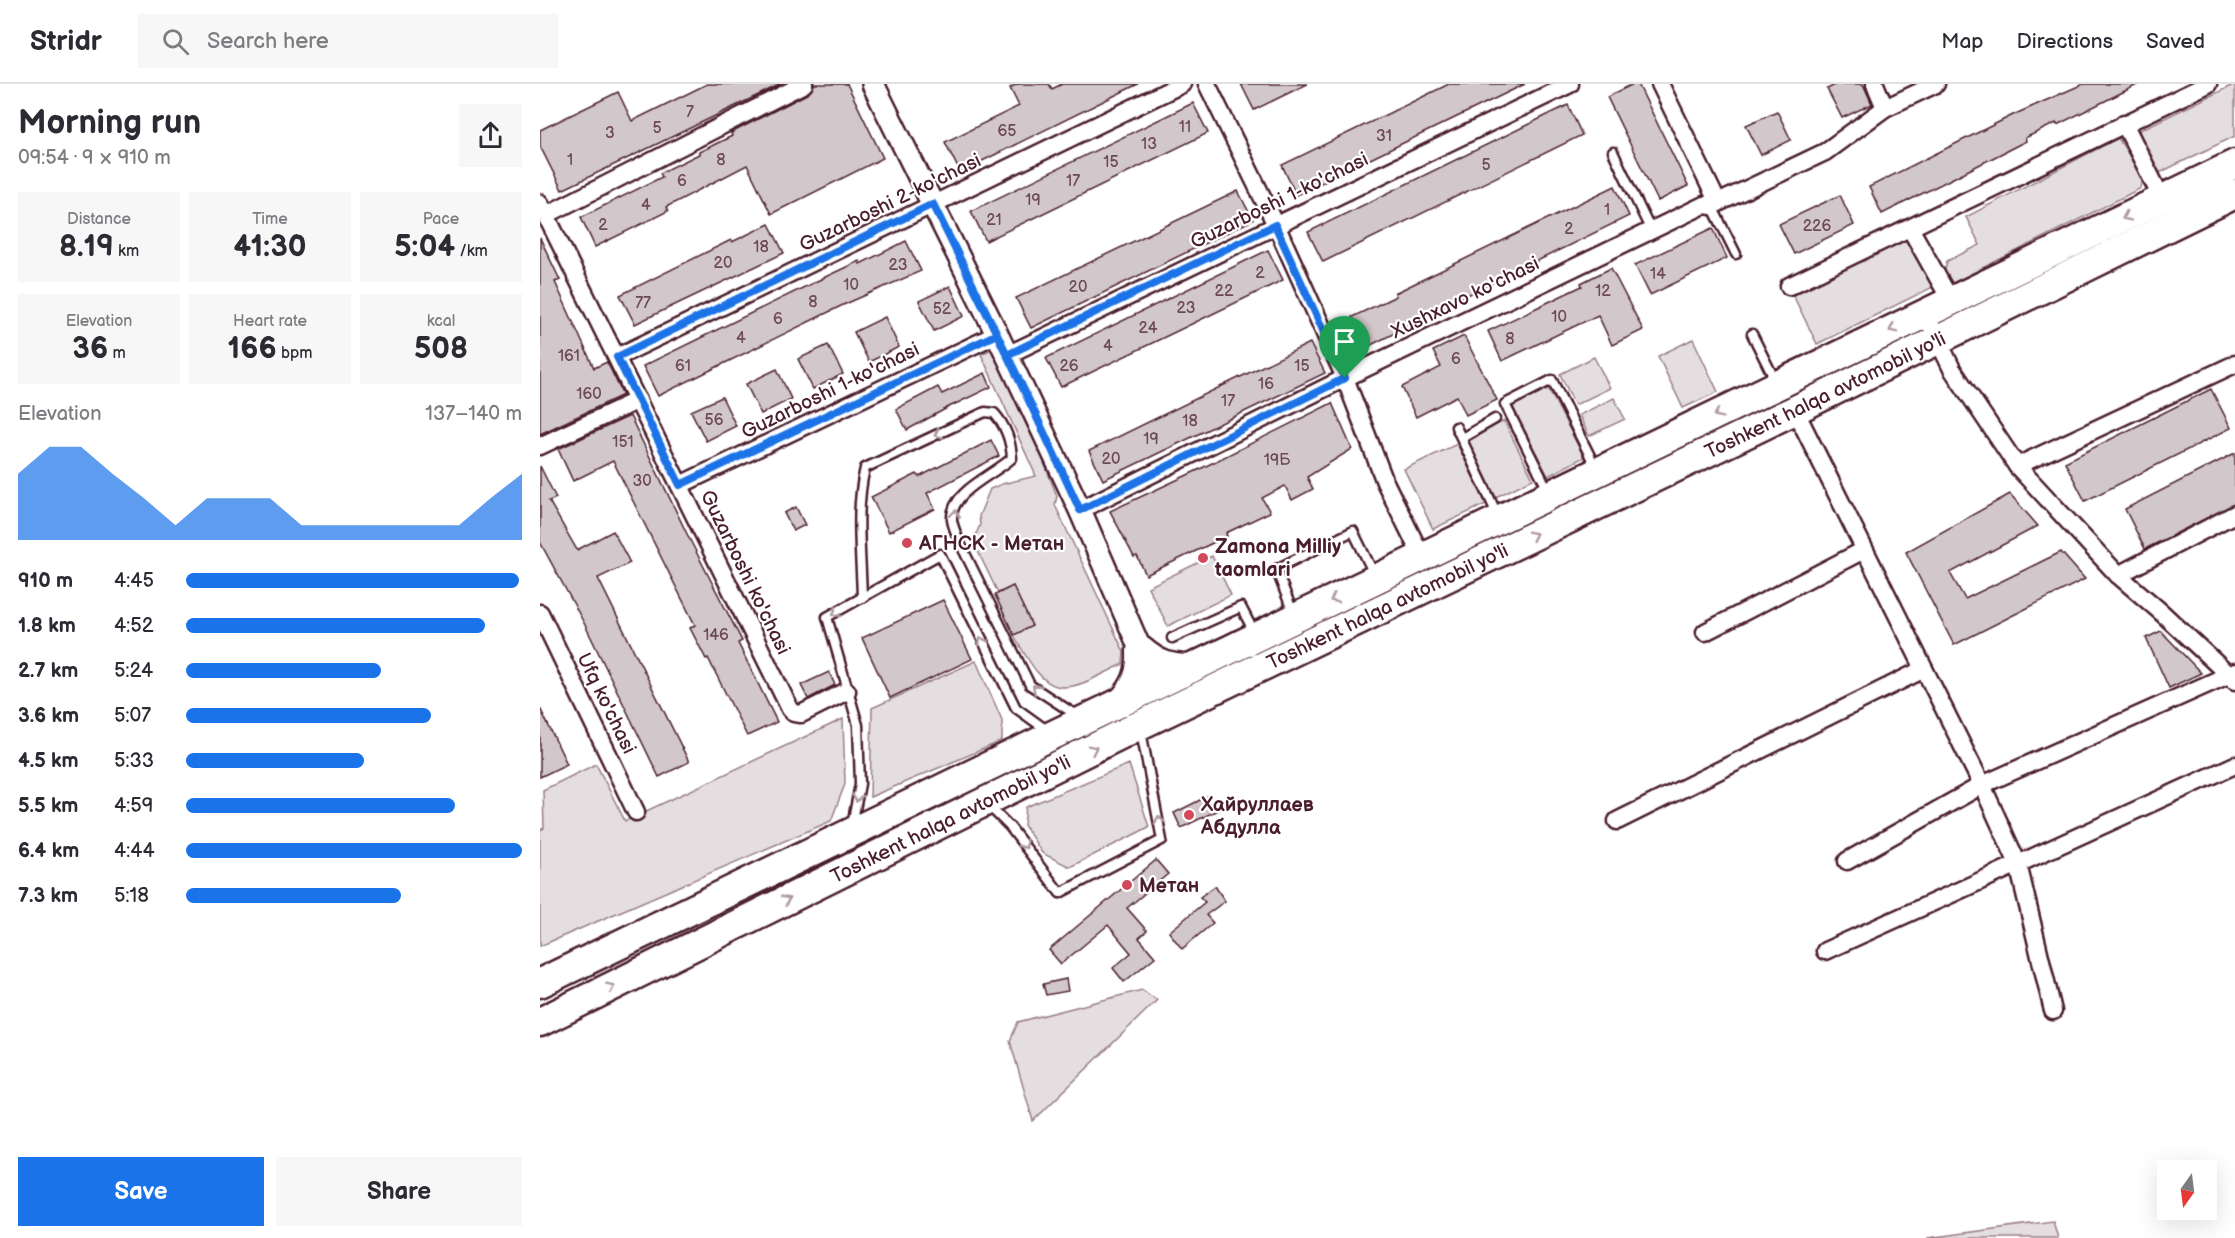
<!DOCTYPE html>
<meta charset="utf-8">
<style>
:root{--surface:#fff;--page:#f7f7f7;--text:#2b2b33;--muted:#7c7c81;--line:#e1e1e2;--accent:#1a73e8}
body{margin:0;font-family:"Balsamiq Sans",sans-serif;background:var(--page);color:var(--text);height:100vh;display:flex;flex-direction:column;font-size:22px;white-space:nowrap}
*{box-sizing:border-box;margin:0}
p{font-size:20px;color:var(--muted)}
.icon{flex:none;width:33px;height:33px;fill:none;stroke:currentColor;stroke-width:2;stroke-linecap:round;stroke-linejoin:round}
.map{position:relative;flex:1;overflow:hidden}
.sheet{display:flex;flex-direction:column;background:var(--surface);width:540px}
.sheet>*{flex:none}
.needle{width:39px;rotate:194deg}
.controls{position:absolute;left:1617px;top:1076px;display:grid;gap:12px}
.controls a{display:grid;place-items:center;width:60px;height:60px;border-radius:0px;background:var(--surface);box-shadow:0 6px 24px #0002;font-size:30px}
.pin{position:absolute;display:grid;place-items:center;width:51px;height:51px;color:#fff;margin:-62px -26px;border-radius:50% 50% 50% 0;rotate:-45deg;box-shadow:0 0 6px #0007}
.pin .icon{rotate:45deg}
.round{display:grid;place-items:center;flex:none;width:63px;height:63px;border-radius:0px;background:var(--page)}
.head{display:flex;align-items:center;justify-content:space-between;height:102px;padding:0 18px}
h1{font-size:33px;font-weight:800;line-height:45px}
.metrics{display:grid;grid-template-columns:repeat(3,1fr);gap:9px;height:102px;padding:6px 18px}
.metrics div{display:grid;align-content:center;border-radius:0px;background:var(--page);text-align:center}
.metrics b{font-size:30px;font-weight:800}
.metrics small{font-size:16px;font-weight:400}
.metrics p{font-size:16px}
.chart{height:168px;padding:12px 18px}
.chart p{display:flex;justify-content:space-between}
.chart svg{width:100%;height:108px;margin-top:6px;fill:var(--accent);opacity:.7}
.action{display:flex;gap:12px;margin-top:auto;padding:12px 18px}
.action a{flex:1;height:69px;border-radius:0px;background:var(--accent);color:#fff;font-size:24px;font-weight:800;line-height:69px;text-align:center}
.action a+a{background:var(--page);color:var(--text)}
ul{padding:0 18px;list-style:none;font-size:20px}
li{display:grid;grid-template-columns:96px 72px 1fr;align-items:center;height:45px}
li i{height:15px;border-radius:8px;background:var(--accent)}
header{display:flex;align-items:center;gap:36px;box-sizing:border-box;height:84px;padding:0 30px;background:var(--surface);border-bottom:2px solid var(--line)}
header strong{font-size:28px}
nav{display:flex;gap:33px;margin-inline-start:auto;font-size:21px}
.search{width:420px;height:54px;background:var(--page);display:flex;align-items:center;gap:15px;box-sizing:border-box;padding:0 21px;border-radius:0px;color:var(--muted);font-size:22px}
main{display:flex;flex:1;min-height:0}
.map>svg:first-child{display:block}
</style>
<header>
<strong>Stridr</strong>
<div class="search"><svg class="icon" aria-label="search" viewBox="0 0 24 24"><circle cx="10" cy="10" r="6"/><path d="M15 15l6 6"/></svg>Search here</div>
<nav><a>Map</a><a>Directions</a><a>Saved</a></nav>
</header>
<main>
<section class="sheet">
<div class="head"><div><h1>Morning run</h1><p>09:54 · 9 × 910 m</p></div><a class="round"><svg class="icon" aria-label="share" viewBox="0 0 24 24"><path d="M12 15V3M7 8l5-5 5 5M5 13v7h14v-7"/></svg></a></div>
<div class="metrics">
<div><p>Distance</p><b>8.19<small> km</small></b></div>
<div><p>Time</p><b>41:30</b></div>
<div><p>Pace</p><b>5:04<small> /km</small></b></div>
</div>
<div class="metrics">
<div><p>Elevation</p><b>36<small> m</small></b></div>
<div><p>Heart rate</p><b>166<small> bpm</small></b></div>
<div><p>kcal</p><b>508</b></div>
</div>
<div class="chart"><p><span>Elevation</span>137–140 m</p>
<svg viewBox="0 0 160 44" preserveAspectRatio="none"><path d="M0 44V17L10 6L20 6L30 17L40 27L50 38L60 27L70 27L80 27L90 38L100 38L110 38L120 38L130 38L140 38L150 27L160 17V44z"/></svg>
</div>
<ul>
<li><b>910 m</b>4:45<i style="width:99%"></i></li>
<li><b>1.8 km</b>4:52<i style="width:89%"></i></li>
<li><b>2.7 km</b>5:24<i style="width:58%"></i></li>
<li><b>3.6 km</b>5:07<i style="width:73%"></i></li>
<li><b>4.5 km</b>5:33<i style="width:53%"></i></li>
<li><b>5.5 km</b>4:59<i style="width:80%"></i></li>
<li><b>6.4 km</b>4:44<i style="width:100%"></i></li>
<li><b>7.3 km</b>5:18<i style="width:64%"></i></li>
</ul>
<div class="action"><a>Save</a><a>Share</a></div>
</section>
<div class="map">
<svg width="1695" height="1154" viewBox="0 0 1695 1154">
<rect width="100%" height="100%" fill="#fff"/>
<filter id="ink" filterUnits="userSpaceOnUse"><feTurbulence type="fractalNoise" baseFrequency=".0167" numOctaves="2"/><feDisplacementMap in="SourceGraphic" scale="12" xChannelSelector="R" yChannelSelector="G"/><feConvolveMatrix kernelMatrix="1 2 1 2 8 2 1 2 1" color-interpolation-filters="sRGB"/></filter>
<g filter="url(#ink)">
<g fill="#e5dee0" stroke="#987e86" stroke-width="1.5">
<path d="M1695 0V52L1617 90 1596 48Z"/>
<path d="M1578 54 1603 93 1601 104 1407 202 1404 190 1407 177 1440 161 1426 133Z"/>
<path d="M1369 154 1393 203 1277 260 1253 211Z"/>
<path d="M1153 255 1178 308 1143 324 1118 272Z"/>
<path d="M452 265 501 371 517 412 515 421 584 568 583 580C520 612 510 618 474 551L492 542 473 502 458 509 433 457 440 441 439 432 450 405 462 400 496 392 441 270Z"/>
<path d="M1054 273 1070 304 1035 321 1020 290Z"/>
<path d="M1008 304 1044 373 1008 392 972 322Z"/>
<path d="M1074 314 1085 335 1049 352 1039 331Z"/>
<path d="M964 337 993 395 956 413 927 355Z"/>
<path d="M917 360 946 420 893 445 864 385Z"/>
<path d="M672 472 691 511 628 542 608 503Z"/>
<path d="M883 485 887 493 49 899 45 890Z"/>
<path d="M436 577 462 636V657L330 713 332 624Z"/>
<path d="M303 635 305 700 291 737 0 862V746L4 744 3 706 56 680 85 737Z"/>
<path d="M589 680 609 743 530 783 502 769 484 741 486 723Z"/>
<path d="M602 906 617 916 493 1037 470 957 478 938Z"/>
<path d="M1513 1137 1518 1154H1387Z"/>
</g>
<g fill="#d2c7cb" stroke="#4a1f2b" stroke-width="1.5">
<path d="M167 0H241L22 106 0 62V46L78 8 92 37Z"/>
<path d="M274 0H307L343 74 231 130 207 81 126 123 128 127 55 163 41 133 122 93 120 89 159 70V68L192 52 191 49 269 9Z"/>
<path d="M477 0H509L512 5 522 0H598L420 88 405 58 479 22 470 4Z"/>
<path d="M701 0H767L714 26Z"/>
<path d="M909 0H985L756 111 742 81Z"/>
<path d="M1093 0H1098L1148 102 1118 117 1067 13Z"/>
<path d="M1297 0H1323L1332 20 1302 34 1287 5Z"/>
<path d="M1543 0H1599L1517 41 1516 39 1485 54 1486 57 1342 130 1329 103 1473 31Z"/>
<path d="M653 19 668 49 446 157 431 127Z"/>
<path d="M1028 21 1042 51 783 178 768 148Z"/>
<path d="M1237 27 1251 56 1221 71 1206 41Z"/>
<path d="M1075 102 1089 132 856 246 857 248 827 263 812 233 856 212 855 209Z"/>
<path d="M698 107 713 136 491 244 476 214Z"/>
<path d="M1300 111 1314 141 1254 170 1239 140Z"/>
<path d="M229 140 244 169 95 240 80 211 191 156 192 158Z"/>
<path d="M1173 144 1187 174 1110 211 1095 181Z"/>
<path d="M0 154 20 196 15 198 54 284 67 278 83 311 0 350Z"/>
<path d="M366 157 381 187 303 221 118 312 103 282 281 195 319 177 320 180Z"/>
<path d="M728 166 743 196 521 303 506 274Z"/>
<path d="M1071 184 1103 246 1072 261 1058 231 962 277 948 247 1042 202 1041 199Z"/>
<path d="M410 202 424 232 394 247 379 217Z"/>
<path d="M345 233 359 263 329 278 314 248Z"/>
<path d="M924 252 957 316 926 331 917 312 876 333 862 303 901 283 893 267Z"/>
<path d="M770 259 785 289 563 396 549 367Z"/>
<path d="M288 261 303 290 273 305 258 275Z"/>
<path d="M237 285 251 315 221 330 206 300Z"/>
<path d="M445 289 451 303 409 323 367 346 356 325 398 303 402 310Z"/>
<path d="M1671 305 1691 344 1545 417 1525 378Z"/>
<path d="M182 313 196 342 166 357 151 327Z"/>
<path d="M792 319 812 365 767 393 773 405 752 416 745 402 722 414 730 428 686 449 687 452 606 491 597 472 594 473 570 427 656 387Z"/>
<path d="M90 332 149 454 202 557 198 559 237 638 207 652 168 574 166 575 150 544 155 541 73 377 33 397 18 365Z"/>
<path d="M451 356 459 372 387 409 395 425 349 448 331 413 377 390 379 393Z"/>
<path d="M1695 369V420L1605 465 1585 425Z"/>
<path d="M0 382 16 414 9 417 37 466 73 447 90 479 58 494 149 678 119 693 44 539 0 458Z"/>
<path d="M1470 410 1498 442 1410 489 1425 515 1521 468 1545 495 1414 561 1366 468Z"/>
<path d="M256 423 265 441 253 447 244 429Z"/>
<path d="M473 502 492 542 474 551 455 511Z"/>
<path d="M403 516 432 575 350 614 322 554Z"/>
<path d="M1621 547 1661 589 1629 604 1606 554Z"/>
<path d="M289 588 295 601 268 615 261 601Z"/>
<path d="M0 624 27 680 0 693Z"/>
<path d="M670 711 678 726 641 744 634 729Z"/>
<path d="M616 776 628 790 587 824 607 847 599 854 615 873 584 898 573 884 591 869 568 841 521 880 509 866Z"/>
<path d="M675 802 685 817 666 831 673 839 642 865 629 848 665 818 660 813Z"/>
<path d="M526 895 528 907 506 911 503 900Z"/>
</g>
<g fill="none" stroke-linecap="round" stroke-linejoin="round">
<defs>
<g id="service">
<path d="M1073 68 1111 147"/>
<path d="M1172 122 1196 170"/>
<path d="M1212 250 1236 298"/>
<path d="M916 343 958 432"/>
<path d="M922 354 955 335"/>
<path d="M1009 408 965 320 1012 296 1056 384"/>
<path d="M322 514C321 471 315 425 325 384L445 328 454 329C465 341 471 357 472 374 454 391 410 407 412 436 413 443 417 452 420 459L490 601 539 633"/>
<path d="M754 531 736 485 813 447 835 492"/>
<path d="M632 554 701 523 715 550"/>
<path d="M449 722 470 743 520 809 622 756 601 647"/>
<path d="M312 741 320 700 318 641 287 533 400 470 476 624 508 647"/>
</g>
<g id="minor">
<path d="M667 0 736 141 805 294 845 398 882 473"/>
<path d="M1335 0 1345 24"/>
<path d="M1584 39 1622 115"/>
<path d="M0 119 250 625 254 629 261 630 307 607"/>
<path d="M1178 119 1285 68 1345 24 1396 0"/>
<path d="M6 131 264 0"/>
<path d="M1370 144 1411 217"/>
<path d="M1249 202 1668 0"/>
<path d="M1385 229 1412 285 1477 382 1578 491 1621 528 1695 597"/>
<path d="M467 271 1030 0"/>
<path d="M77 273 642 0"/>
<path d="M1255 326 1442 701 1695 588"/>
<path d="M0 362 98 316"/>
<path d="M1477 382 1695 280"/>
<path d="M140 401 457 250"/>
<path d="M540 426 805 294 1164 121 1172 122 1178 119 1120 0"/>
<path d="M1578 491 1695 430"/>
<path d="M0 529 96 728"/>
<path d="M1165 548 1324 466"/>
<path d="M1077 737 1384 585"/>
<path d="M1307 777 1442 701 1478 780 1695 681"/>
<path d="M1285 867 1478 780 1513 927"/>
</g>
<path id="tertiary" d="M333 0 457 250 540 426 601 567"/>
<g id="trunk">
<path d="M582 618C597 602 602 588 601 567 617 581 630 585 650 585"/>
<path d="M0 899 1695 80"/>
<path id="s1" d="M0 938 600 641 1255 326 1695 110"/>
</g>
</defs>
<use href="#service" stroke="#4a1f2b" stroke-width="13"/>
<use href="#minor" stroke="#4a1f2b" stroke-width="21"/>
<use href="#tertiary" stroke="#4a1f2b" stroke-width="26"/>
<use href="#trunk" stroke="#4a1f2b" stroke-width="33"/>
<use href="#service" stroke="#fff" stroke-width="8"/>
<use href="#minor" stroke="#fff" stroke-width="16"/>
<use href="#tertiary" stroke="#fff" stroke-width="21"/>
<use href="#trunk" stroke="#fff" stroke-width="28"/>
</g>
<defs><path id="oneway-chevron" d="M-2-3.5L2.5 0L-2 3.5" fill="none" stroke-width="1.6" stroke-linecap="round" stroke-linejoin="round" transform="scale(1.5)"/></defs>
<g stroke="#ae9aa0">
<use href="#oneway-chevron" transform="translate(1586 133) rotate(154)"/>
<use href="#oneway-chevron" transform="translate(1353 245) rotate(154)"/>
<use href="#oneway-chevron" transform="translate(1178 330) rotate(154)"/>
<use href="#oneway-chevron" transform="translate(398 350) rotate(155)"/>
<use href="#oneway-chevron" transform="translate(415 430) rotate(-82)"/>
<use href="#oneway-chevron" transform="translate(993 451) rotate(-26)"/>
<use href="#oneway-chevron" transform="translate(794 515) rotate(154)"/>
<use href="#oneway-chevron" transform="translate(296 529) rotate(150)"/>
<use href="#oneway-chevron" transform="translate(442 557) rotate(-116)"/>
<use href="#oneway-chevron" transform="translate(496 604) rotate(-139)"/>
<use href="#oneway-chevron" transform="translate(553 665) rotate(-26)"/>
<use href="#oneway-chevron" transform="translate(317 714) rotate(100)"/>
<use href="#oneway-chevron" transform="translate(619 736) rotate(-101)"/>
<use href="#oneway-chevron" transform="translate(484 761) rotate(53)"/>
<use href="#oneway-chevron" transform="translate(246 816) rotate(-26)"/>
<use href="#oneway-chevron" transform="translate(71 903) rotate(-26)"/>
</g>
</g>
<g fill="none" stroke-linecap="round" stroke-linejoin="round" filter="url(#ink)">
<defs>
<path id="route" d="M805 294 735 141 467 271 457 250 393 120 77 273 140 401 457 250C485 308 513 367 540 426L805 294"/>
</defs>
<use href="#route" stroke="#fff" stroke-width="12"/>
<use href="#route" stroke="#1a73e8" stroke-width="8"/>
</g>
<g fill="#d1495b" stroke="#fff" stroke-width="2">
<circle cx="367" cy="459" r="6"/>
<circle cx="663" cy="474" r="6"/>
<circle cx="649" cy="731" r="6"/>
<circle cx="587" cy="801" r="6"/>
</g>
<g text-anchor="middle" stroke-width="4.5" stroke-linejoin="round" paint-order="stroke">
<g font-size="16" fill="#6c4953">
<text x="150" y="33">7</text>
<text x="645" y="48">11</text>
<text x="117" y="49">5</text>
<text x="467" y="52">65</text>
<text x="70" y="54">3</text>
<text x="844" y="57">31</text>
<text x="609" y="65">13</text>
<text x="30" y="81">1</text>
<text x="181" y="81">8</text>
<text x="571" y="83">15</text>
<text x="946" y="86">5</text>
<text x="142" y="102">6</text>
<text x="533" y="102">17</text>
<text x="493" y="121">19</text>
<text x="106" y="126">4</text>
<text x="1067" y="131">1</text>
<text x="454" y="141">21</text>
<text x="63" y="146">2</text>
<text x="1277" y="147">226</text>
<text x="1029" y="150">2</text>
<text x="221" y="168">18</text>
<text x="183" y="184">20</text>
<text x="358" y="186">23</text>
<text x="720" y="194">2</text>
<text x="1118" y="195">14</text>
<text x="311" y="206">10</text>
<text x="538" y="208">20</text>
<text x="684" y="212">22</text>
<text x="1063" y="212">12</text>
<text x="273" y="223">8</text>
<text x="103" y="224">77</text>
<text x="646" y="229">23</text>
<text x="402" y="230">52</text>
<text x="1019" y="238">10</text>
<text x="238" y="240">6</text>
<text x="608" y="249">24</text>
<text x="201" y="259">4</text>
<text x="970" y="260">8</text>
<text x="568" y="267">4</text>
<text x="29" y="277">161</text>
<text x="916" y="280">6</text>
<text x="143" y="287">61</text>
<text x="529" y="287">26</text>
<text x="762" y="287">15</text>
<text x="726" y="305">16</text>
<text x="49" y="315">160</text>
<text x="688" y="322">17</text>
<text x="174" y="341">56</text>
<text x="650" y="342">18</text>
<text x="611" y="360">19</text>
<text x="83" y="363">151</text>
<text x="571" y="380">20</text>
<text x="737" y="381">19Б</text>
<text x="102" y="402">30</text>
<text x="176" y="556">146</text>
</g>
<g font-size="20" fill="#4a1f2b" stroke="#fff">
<text transform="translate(739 116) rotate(-26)" y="7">Guzarboshi 1-ko'chasi</text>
<text transform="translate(350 118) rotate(-26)" y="7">Guzarboshi 2-ko'chasi</text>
<text transform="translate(925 213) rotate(-26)" y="7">Xushxavo ko'chasi</text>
<text transform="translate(290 306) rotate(-26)" y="7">Guzarboshi 1-ko'chasi</text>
<text dy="7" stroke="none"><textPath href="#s1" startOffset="1430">Toshkent halqa avtomobil yo'li</textPath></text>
<text transform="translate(206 488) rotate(64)" y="7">Guzarboshi ko'chasi</text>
<text dy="7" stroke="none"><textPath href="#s1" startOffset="944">Toshkent halqa avtomobil yo'li</textPath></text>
<text transform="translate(67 619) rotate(64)" y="7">Ufq ko'chasi</text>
<text dy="7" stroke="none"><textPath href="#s1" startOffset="458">Toshkent halqa avtomobil yo'li</textPath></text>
</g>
<g font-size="20" font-weight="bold" fill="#4a1f2b" stroke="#fff" text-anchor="start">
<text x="379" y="466">АГНСК - Метан</text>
<text x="675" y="469">Zamona Milliy<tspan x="675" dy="23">taomlari</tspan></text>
<text x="661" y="727">Хайруллаев<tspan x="661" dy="23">Абдулла</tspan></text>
<text x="599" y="808">Метан</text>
</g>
</g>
</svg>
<div class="controls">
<a><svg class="needle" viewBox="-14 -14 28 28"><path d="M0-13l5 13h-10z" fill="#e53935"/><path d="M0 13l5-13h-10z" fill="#7c7c81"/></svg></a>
</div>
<div class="pin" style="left:805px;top:294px;background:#1e9e55"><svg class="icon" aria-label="arrive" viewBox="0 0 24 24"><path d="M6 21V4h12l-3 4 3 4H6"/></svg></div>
</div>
</main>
